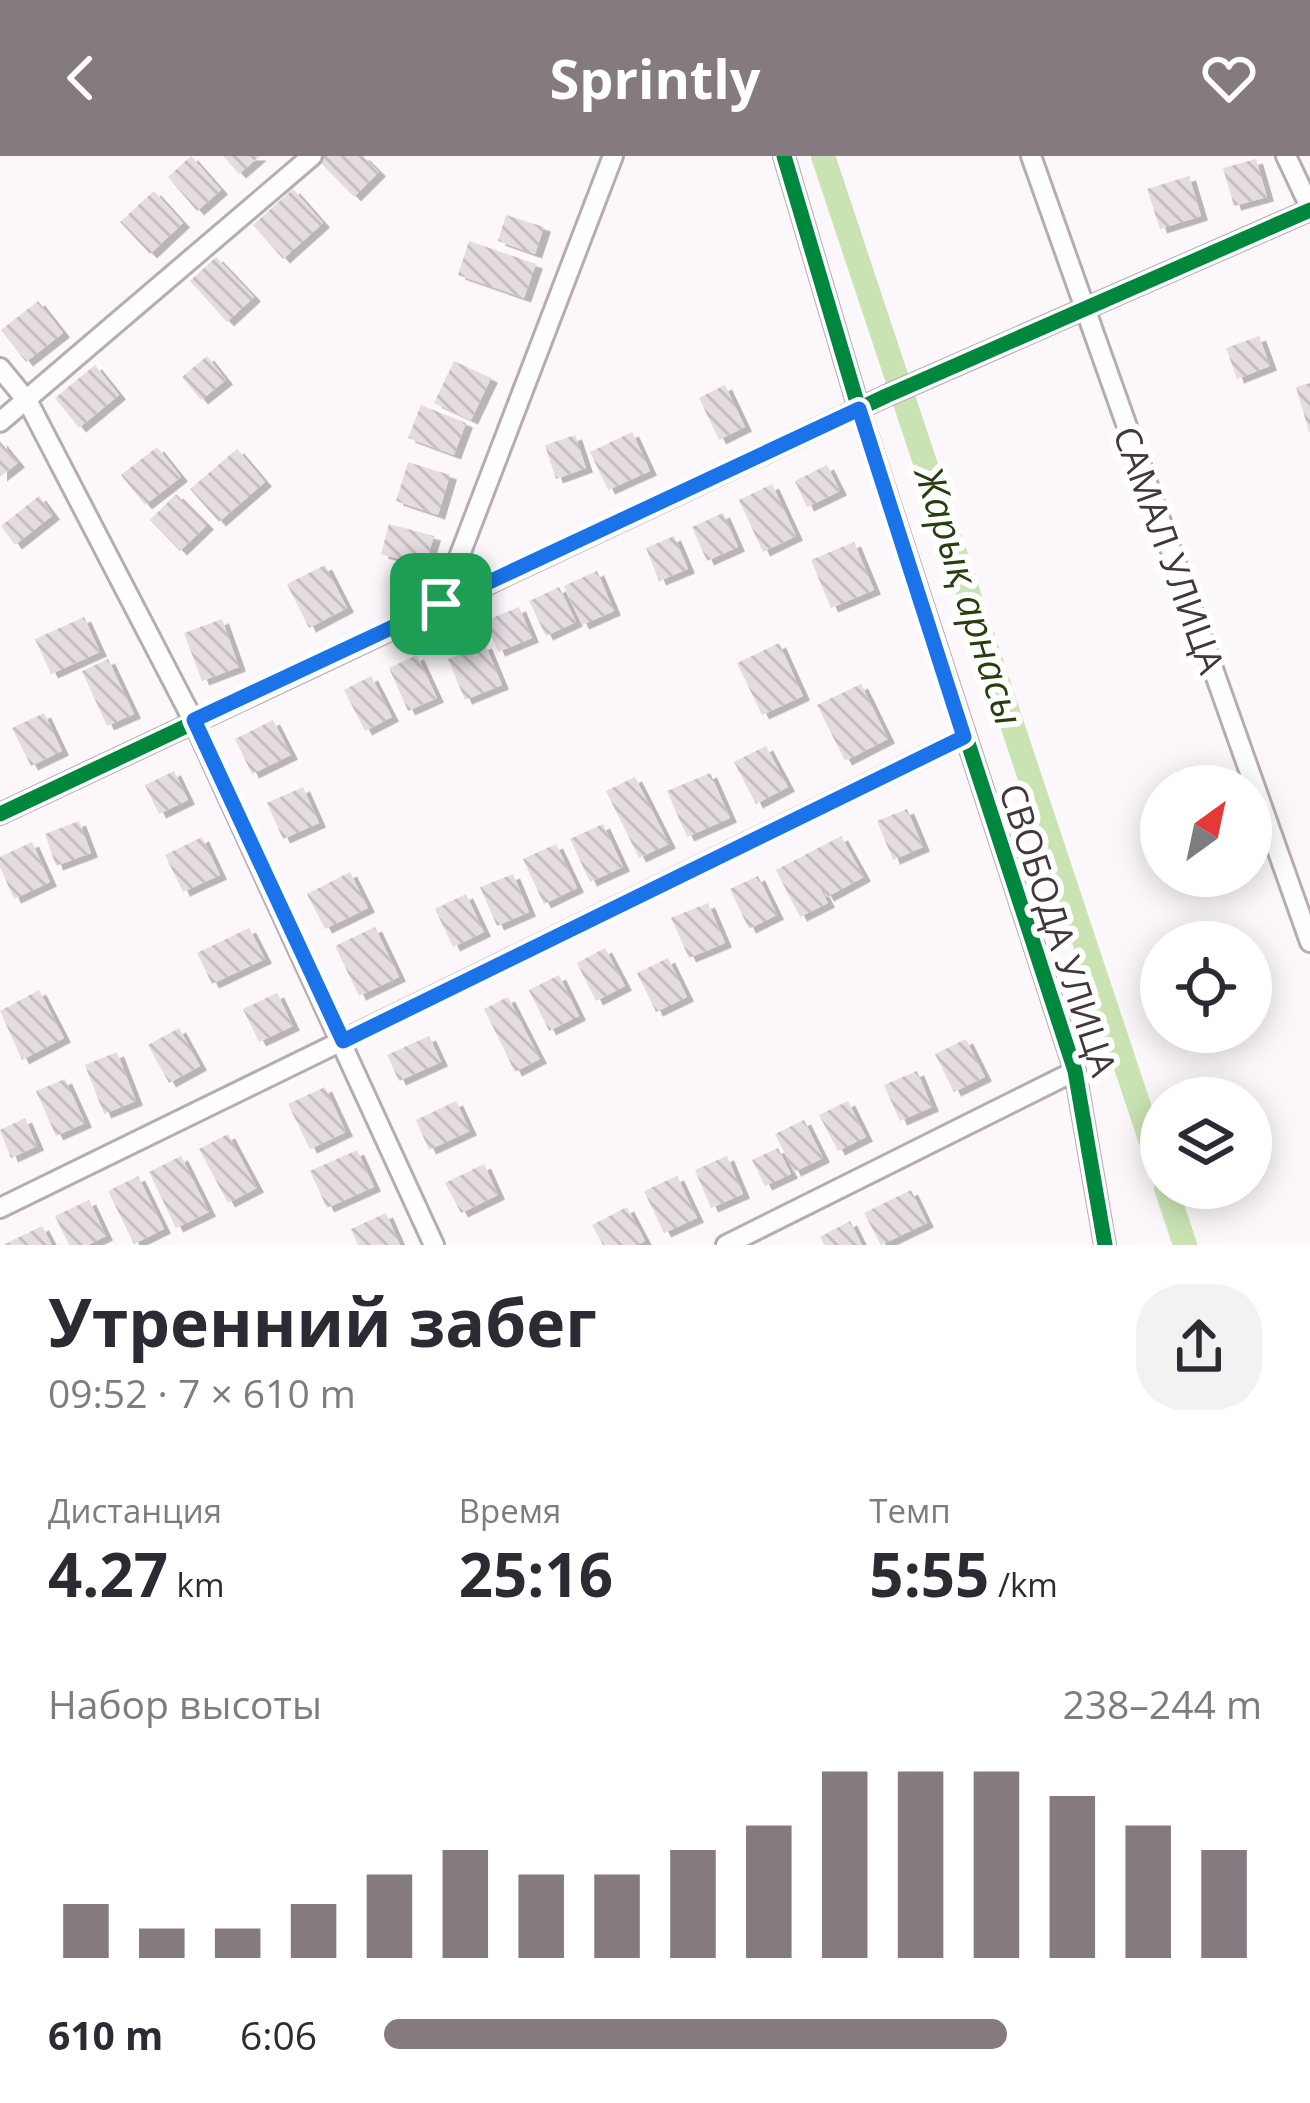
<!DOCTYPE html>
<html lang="ru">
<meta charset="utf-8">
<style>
:root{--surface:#fff;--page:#f2f2f3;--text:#2b2b33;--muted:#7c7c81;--accent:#847a7f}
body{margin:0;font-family:"Open Sans",sans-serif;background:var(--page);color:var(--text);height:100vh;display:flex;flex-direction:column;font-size:45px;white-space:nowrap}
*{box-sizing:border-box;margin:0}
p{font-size:39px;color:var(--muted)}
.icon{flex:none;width:66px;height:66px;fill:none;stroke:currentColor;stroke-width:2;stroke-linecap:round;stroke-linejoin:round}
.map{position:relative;height:1089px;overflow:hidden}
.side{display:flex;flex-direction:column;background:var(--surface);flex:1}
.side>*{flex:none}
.needle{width:78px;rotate:33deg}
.tools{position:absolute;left:1140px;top:609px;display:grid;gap:24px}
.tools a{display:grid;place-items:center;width:132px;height:132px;border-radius:50%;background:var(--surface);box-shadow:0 6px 30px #0003;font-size:60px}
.pin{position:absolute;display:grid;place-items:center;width:102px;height:102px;color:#fff;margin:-51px;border-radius:24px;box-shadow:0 6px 18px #0006}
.round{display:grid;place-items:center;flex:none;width:126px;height:126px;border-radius:48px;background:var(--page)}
.overview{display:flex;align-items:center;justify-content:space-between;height:204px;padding:0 48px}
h1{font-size:66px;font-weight:700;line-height:90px}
.figures{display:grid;grid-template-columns:repeat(3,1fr);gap:18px;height:204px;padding:12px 48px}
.figures div{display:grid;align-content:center}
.figures b{font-size:60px;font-weight:700}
.figures small{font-size:33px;font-weight:400}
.figures p{font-size:33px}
.chart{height:336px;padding:24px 48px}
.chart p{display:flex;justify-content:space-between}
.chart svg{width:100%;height:216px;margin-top:12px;stroke:var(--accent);stroke-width:6}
ul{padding:0 48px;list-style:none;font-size:39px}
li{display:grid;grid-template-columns:192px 144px 1fr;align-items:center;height:90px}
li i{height:30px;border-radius:15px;background:var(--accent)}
header{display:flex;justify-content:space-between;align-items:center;height:156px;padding:0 48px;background:var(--accent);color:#fff;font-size:54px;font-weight:700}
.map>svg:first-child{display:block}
</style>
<header><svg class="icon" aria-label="back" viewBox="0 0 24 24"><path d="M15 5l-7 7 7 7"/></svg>Sprintly<svg class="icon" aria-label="heart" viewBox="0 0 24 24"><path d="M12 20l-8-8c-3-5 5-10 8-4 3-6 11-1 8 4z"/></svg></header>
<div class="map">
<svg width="1310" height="1089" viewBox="0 0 1310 1089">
<defs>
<pattern id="building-back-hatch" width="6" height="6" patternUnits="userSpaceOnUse" patternTransform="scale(3)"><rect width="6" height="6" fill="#e5dce1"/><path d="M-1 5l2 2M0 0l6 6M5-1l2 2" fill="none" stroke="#c6bdc2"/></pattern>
<filter id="shadow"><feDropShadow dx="7" dy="4.5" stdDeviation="0" flood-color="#0004"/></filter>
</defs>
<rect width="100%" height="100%" fill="#fcf7fa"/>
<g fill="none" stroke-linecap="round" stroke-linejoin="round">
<g stroke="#cae3b3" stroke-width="24">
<path d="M823 0 1161 1016"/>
<path d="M1166 1032 1185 1089"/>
</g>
</g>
<g fill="url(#building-back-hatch)" filter="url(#shadow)">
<path d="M191 0 221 34 197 55 168 21Z"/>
<path d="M223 0H260L239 18Z"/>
<path d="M322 0H363L379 16 354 41 318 4Z"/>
<path d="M1256 3 1267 41 1234 50 1223 12Z"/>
<path d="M1189 20 1201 60 1160 73 1147 33Z"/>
<path d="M293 33 323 67 283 103 253 69Z"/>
<path d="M154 35 183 67 150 98 120 66Z"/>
<path d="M506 59 544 71 535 98 498 85Z"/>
<path d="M469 85 536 108 524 142 458 119Z"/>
<path d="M216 101 254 141 227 166 190 125Z"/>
<path d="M38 145 63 177 26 206 1 174Z"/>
<path d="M1259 180 1270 210 1237 223 1226 192Z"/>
<path d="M207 200 226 224 201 244 182 221Z"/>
<path d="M454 205 491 222 471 264 434 247Z"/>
<path d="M95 209 119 239 79 272 55 242Z"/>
<path d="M1310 227V276H1309L1296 231Z"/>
<path d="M725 229 745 271 719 284 699 242Z"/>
<path d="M421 249 466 267 454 299 408 282Z"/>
<path d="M632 276 650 315 608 334 590 296Z"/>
<path d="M575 279 586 312 556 323 545 289Z"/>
<path d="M0 285 18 307 0 321Z"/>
<path d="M157 291 181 321 145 349 121 319Z"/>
<path d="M237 293 265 326 219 366 190 333Z"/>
<path d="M408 306 450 319 438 359 396 345Z"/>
<path d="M827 309 840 335 807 351 795 325Z"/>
<path d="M772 328 796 380 763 396 739 344Z"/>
<path d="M176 338 207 369 180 395 150 364Z"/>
<path d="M39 340 53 359 15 389 1 370Z"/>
<path d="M723 357 738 391 707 405 692 371Z"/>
<path d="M389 368 434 380 425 410 381 398Z"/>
<path d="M674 380 688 413 659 425 646 392Z"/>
<path d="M854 386 874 434 831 452 811 404Z"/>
<path d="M325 409 347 452 309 472 287 428Z"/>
<path d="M597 415 614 455 582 469 564 430Z"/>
<path d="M559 431 576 466 546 480 529 445Z"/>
<path d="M519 451 532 482 498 496 485 465Z"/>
<path d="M84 461 100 496 51 518 35 483Z"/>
<path d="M222 463 239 511 202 525 184 477Z"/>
<path d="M779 487 803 540 762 559 737 507Z"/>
<path d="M485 488 502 529 465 544 448 503Z"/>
<path d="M417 499 437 542 408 555 389 512Z"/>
<path d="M108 503 134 558 107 570 82 515Z"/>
<path d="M371 520 392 561 365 575 344 534Z"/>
<path d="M861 528 888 583 845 605 817 549Z"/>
<path d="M44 557 62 595 31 610 12 572Z"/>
<path d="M273 564 291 599 252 618 235 583Z"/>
<path d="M766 590 788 631 756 648 734 606Z"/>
<path d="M174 615 188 644 159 658 145 629Z"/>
<path d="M710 617 730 662 687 681 667 635Z"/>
<path d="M635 621 669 688 639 702 606 635Z"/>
<path d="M303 631 319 667 283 683 267 647Z"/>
<path d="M907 653 923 691 893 704 877 665Z"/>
<path d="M79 665 91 697 56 710 45 678Z"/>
<path d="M603 668 623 711 590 726 570 683Z"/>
<path d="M841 680 864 721 827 741 810 713 828 747 800 761 776 714Z"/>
<path d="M202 681 220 719 183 736 165 699Z"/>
<path d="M32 686 50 726 14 743 0 711V701Z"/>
<path d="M556 688 577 732 544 748 523 703Z"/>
<path d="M350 716 368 752 325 773 307 738Z"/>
<path d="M513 718 529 756 497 770 480 731Z"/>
<path d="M758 720 777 759 749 773 730 733Z"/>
<path d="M466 738 484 776 453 791 435 753Z"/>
<path d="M708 747 725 787 689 802 671 762Z"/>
<path d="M375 771 399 821 359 840 335 790Z"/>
<path d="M249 772 265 803 212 828 197 797Z"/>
<path d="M605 792 625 830 596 845 577 807Z"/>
<path d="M668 802 687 841 656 856 637 817Z"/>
<path d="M559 819 579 860 549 875 529 834Z"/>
<path d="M39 834 64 882 22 904 0 855Z"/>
<path d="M277 837 293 870 259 886 243 853Z"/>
<path d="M508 841 540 903 515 916 484 853Z"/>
<path d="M179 872 200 910 169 927 148 889Z"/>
<path d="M429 880 441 906 399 925 387 899Z"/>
<path d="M966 883 985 921 954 936 935 898Z"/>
<path d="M117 896 136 945 104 958 85 909Z"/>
<path d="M917 915 932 951 900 965 884 929Z"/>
<path d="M65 923 85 967 56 980 36 935Z"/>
<path d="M325 931 346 976 310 993 288 948Z"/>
<path d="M456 945 470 975 429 994 416 964Z"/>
<path d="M848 945 866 981 838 995 819 959Z"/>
<path d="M25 962 37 990 11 1002 0 974Z"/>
<path d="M804 964 823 1002 794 1016 775 978Z"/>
<path d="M228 978 257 1032 228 1047 199 993Z"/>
<path d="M778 992 791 1018 765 1030 752 1004Z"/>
<path d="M357 994 374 1031 327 1052 310 1015Z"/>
<path d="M181 1000 209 1056 176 1072 149 1016Z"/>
<path d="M727 1000 743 1038 711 1052 695 1014Z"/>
<path d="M484 1008 498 1039 461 1057 445 1027Z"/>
<path d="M138 1020 164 1073 134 1088 108 1035Z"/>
<path d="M677 1020 697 1062 664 1077 644 1035Z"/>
<path d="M911 1034 927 1067 881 1089 864 1057Z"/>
<path d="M89 1044 106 1080 88 1089H69L55 1060Z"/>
<path d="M627 1051 645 1085 637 1089H603L592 1069Z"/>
<path d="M386 1057 400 1089H358L351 1073Z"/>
<path d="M850 1065 862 1089H824L820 1081Z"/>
<path d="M42 1070 52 1089H3Z"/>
</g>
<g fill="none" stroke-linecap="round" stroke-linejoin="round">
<defs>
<g id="street">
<path d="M784 0 859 253 1075 915 1105 1089"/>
<path d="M1031 0 1310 786"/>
<path d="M1286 0 1310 51"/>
<path d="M0 212 28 246 193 564 434 1089"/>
<path d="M0 266 312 0"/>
<path d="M441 448 613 0"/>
<path d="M0 658 886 240 1310 54"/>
<path d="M0 1052 964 581"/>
<path d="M726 1089 1075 915"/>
</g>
</defs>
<use href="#street" stroke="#b5adb1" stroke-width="24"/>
<use href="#street" stroke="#fffefe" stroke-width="18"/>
<defs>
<g id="cycleway">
<path d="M784 0 859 253 1075 915 1105 1089"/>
<path d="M0 658 886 240 1310 54"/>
</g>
</defs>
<use href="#cycleway" stroke="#fff" stroke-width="22"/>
<use href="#cycleway" stroke="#00873e" stroke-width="15"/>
</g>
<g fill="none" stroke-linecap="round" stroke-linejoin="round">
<defs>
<path id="route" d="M859 253 964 581 343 885 194 564Z"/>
</defs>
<use href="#route" stroke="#fff" stroke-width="24"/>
<use href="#route" stroke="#1a73e8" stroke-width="15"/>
</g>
<g text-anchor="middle" stroke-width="12" stroke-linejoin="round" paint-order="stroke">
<g font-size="36" fill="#43363d" stroke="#fff">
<text transform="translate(1169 394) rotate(70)" y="13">САМАЛ УЛИЦА</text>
<text transform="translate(1058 774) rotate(72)" y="13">СВОБОДА УЛИЦА</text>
</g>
<g font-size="39" font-style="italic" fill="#273e0d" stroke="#fff">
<text transform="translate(969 440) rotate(72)" y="14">Жарық арнасы</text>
</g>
</g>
</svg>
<div class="tools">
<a><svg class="needle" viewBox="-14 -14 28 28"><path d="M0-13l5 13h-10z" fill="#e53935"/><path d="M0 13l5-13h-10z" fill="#7c7c81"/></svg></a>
<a><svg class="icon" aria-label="locate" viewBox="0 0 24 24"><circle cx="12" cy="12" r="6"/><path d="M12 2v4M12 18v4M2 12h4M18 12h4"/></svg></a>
<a><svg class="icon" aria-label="layers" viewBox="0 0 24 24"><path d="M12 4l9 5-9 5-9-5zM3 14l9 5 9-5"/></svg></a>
</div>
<div class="pin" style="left:441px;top:448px;background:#1e9e55"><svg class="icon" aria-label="arrive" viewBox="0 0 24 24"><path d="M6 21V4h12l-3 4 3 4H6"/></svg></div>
</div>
<section class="side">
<div class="overview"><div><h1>Утренний забег</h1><p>09:52 · 7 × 610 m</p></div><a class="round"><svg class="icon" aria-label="share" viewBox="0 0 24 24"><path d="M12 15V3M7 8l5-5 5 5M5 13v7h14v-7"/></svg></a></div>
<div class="figures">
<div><p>Дистанция</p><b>4.27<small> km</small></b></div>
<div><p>Время</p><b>25:16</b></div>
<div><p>Темп</p><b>5:55<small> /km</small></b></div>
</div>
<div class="chart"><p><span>Набор высоты</span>238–244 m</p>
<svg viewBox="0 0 160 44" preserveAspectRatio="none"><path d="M5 44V33M15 44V38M25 44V38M35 44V33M45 44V27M55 44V22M65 44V27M75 44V27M85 44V22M95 44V17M105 44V6M115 44V6M125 44V6M135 44V11M145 44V17M155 44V22"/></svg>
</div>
<ul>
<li><b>610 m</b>6:06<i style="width:71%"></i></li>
</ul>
</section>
